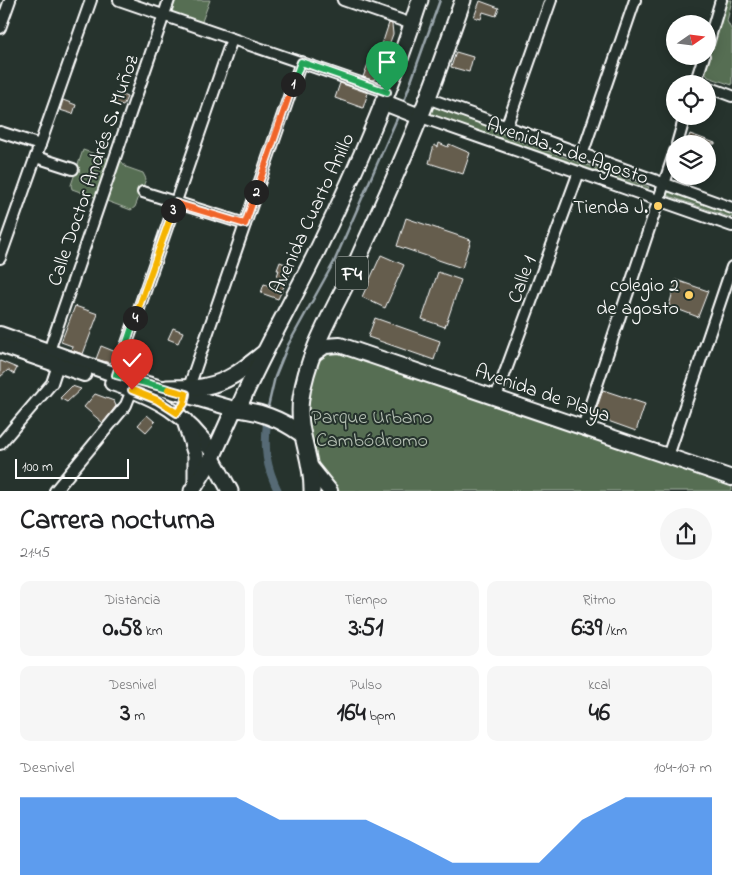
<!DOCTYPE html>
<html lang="es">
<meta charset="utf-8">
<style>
:root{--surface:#fff;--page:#f6f6f6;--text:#202124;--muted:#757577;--accent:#1a73e8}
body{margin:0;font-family:"Indie Flower",sans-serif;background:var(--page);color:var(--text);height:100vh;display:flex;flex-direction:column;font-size:19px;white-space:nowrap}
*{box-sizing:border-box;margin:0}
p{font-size:16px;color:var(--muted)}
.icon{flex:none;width:28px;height:28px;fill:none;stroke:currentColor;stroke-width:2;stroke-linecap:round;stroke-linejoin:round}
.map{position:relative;height:491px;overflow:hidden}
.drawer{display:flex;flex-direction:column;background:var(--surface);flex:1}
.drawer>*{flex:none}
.needle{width:32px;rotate:76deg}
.buttons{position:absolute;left:666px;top:15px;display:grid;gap:10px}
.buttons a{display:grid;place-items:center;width:50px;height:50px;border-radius:50%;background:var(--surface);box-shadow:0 2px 12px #0003;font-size:25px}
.scale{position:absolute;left:15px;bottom:12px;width:114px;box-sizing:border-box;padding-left:5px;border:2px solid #fff;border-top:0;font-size:14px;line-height:18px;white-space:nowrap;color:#fff;-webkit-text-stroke:4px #26332d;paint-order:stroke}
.pin{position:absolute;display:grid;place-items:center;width:42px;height:42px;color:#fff;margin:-51px -21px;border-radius:50% 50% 50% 0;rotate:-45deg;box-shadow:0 0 5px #0007}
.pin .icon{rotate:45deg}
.km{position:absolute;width:25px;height:25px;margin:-12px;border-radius:50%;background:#222;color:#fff;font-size:14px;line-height:25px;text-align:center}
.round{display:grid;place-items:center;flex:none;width:52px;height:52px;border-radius:26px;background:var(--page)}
.summary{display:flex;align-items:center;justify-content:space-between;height:85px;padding:0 20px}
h1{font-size:28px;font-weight:800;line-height:38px}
.metrics{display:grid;grid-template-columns:repeat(3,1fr);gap:8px;height:85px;padding:5px 20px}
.metrics div{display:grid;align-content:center;border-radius:10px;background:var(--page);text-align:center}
.metrics b{font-size:25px;font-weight:800}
.metrics small{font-size:14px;font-weight:400}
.metrics p{font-size:14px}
.chart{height:140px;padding:10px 20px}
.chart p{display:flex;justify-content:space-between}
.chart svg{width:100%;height:90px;margin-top:5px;fill:var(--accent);opacity:.7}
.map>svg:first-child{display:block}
</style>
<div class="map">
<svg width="732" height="491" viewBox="0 0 732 491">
<rect width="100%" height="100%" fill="#26332d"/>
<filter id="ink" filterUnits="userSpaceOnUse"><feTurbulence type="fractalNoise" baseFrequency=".02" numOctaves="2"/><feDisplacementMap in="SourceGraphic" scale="10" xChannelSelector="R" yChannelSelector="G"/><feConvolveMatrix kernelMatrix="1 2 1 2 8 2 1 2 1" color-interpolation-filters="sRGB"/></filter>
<g filter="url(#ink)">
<g fill="#576e53" stroke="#abb6a9">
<path d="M171 0H210L201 24 167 12Z"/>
<path d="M725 0H732L727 21 732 31V85L708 77 704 71Z"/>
<path d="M431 105 500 130 499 134 501 131 512 134 511 138 649 187 648 189 510 141 509 143 499 140 498 137 497 140 427 115Z"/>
<path d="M83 150 110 159 97 198 72 189 71 185Z"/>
<path d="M118 157 126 167 143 173 146 179 135 207 131 210 104 200Z"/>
<path d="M668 191 732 214V218L666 195Z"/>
<path d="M338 350 732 484V491H337L315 460 305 415 314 361 321 353Z"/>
</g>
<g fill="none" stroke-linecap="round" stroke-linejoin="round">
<g stroke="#9aa6ac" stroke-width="2.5">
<path d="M403 104 440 0"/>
<path d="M268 407 275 377 288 345 334 262 399 114"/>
</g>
<path stroke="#566b74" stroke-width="8" d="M267 422C264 450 266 466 278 491"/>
</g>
<g fill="#655d4e" stroke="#fff">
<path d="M480 1 499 8 496 16 483 12 481 19 474 17Z"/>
<path d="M389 23 392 24 393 34 377 78 372 80 363 77 373 51 379 54Z"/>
<path d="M456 52 473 57 469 72 451 67Z"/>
<path d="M340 83 368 93 363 108 335 98Z"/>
<path d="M115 92 127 97 123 106 112 102Z"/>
<path d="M63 100 76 105 73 114 60 110Z"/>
<path d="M690 134 715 143V144H686Z"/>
<path d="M439 143 448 147 449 144 470 153 463 174 429 163 434 145 438 147Z"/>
<path d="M406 218 471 240 462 268 397 246Z"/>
<path d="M381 255 404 265 385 308 362 297Z"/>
<path d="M280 262 293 267 278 299 261 293 264 284 274 287 279 278 277 276 279 270H277Z"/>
<path d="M438 272 461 280 445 327 422 319Z"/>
<path d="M676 280 708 291 698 317 669 306Z"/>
<path d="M75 306 98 314 83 354 71 350 72 346 61 342Z"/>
<path d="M375 318 440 341 434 360 368 337Z"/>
<path d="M173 328 183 332 178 343 168 339Z"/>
<path d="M101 346 116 352 113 361 110 363 96 359Z"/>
<path d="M0 361 17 368 14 374 8 370 0 377Z"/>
<path d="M72 386 81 389 67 402 60 398Z"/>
<path d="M603 390 645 404 636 431 594 416Z"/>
<path d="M95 394 114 401 116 406 103 423 84 407Z"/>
<path d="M147 415 155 422 146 432 138 425Z"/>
</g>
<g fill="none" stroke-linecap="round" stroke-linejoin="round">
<defs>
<g id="minor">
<path d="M119 0 387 92"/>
<path d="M343 0 412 24"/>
<path d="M0 28 10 0"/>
<path d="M708 44 721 0"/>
<path d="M695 84 704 56"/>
<path d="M708 87 732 96"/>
<path d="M427 98 732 208"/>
<path d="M421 117 732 226"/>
<path d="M506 128 551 0"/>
<path d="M0 132 40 145"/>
<path d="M677 144 685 116"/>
<path d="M582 155 635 0"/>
<path d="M36 157 73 169"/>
<path d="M143 192 245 224"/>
<path d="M0 258 91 0"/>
<path d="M49 351 169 0"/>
<path d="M116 375 232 39"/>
<path d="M189 387 301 62"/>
<path d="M496 397 579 172"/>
<path d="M583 427 675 151"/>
<path d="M0 444 52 383 58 365"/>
<path d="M668 456 732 267"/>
<path d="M55 491 126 405 132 390"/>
</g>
<g id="major">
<path d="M0 334 116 375 234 409"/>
<path d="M0 345 84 374"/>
<path d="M312 355 325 346 340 345 732 478"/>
<path d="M112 383C158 398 185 413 214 454"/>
<path d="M309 465 330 491"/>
</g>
<g id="highway">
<path d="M383 102 421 117"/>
<path d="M167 388C180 387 194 389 206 386 229 382 246 367 264 353"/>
<path d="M238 409C261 355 292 303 318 249 357 169 393 86 420 0"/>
<path d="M185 421 196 455V482"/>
<path d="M212 458 230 491"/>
<path d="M192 491 212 458 234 409C258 410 282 420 300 433"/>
<path d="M312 491C313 458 296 432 301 398 308 348 338 304 358 259 379 212 401 165 420 117 436 79 449 39 463 0"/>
</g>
</defs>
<use href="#minor" stroke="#fff" stroke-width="14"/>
<use href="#major" stroke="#fff" stroke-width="18"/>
<use href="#highway" stroke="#fff" stroke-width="19"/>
<use href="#minor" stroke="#26332d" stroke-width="10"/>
<use href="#major" stroke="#26332d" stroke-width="14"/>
<use href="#highway" stroke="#26332d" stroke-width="15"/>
</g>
</g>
<g fill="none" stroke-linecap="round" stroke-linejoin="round" filter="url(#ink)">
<defs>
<path id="split-1" d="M293 84 301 62 387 92"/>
<path id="split-2" d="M256 192 293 84"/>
<path id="split-3" d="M173 210 175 203 245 224 256 192"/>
<path id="split-4" d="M135 318 173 210"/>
<path id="split-5" d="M135 318 116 375 168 389"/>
<path id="split-6" d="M132 390 157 400 177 413 184 404 186 394 168 389"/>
</defs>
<use href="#split-1" stroke="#fff" stroke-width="10"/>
<use href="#split-2" stroke="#fff" stroke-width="10"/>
<use href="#split-3" stroke="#fff" stroke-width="10"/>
<use href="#split-4" stroke="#fff" stroke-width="10"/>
<use href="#split-5" stroke="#fff" stroke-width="10"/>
<use href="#split-6" stroke="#fff" stroke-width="10"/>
<use href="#split-1" stroke="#22a559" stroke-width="6"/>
<use href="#split-2" stroke="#f0652b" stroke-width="6"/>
<use href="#split-3" stroke="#f0652b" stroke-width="6"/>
<use href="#split-4" stroke="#f5b400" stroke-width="6"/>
<use href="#split-5" stroke="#22a559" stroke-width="6"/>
<use href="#split-6" stroke="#f5b400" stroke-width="6"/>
</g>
<g fill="#ffd166" stroke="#26332d" stroke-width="2">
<circle cx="658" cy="206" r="5"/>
<circle cx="689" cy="295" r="5"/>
</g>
<g text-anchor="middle" stroke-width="4" stroke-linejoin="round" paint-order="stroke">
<rect fill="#26332d" stroke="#bec2c0" stroke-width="1" x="336" y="256.5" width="32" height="33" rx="4"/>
<g font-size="19" font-weight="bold" fill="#fff">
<text x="352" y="280">F4</text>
</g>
<g font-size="20" fill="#fff" stroke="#26332d">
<text transform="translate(568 150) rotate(19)" y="7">Avenida 2 de Agosto</text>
<text transform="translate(92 170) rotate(-71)" y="7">Calle Doctor Andrés S. Muñoz</text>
<text transform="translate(311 213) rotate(-65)" y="7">Avenida Cuarto Anillo</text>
<text transform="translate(521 279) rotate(-70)" y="7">Calle 1</text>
<text transform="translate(543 392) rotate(19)" y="7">Avenida de Playa</text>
</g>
<g font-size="20" fill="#fff" stroke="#26332d" text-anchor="end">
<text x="648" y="213">Tienda J.</text>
<text x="679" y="291">colegio 2<tspan x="679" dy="23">de agosto</tspan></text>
</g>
<g font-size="20" fill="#b3beb2" stroke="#26332d">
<text x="372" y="423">Parque Urbano<tspan x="372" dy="23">Cambódromo</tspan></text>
</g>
</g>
</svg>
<div class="buttons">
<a><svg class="needle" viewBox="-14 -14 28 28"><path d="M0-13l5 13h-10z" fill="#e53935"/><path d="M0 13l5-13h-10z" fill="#757577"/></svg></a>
<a><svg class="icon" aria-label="locate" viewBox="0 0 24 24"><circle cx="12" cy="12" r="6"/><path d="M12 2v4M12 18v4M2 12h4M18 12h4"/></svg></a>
<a><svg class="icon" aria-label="layers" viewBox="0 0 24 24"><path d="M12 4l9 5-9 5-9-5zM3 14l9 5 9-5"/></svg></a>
</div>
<div class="scale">100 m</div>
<div class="pin" style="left:387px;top:92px;background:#1e9e55"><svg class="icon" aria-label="arrive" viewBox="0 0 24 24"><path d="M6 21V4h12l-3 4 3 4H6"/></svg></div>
<div class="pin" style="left:132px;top:390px;background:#d93025"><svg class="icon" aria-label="check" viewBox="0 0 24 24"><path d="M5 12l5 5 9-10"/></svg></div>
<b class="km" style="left:293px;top:84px">1</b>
<b class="km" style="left:256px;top:192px">2</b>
<b class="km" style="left:173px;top:210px">3</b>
<b class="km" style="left:135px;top:318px">4</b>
</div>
<section class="drawer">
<div class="summary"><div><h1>Carrera nocturna</h1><p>21:45</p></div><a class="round"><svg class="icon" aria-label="share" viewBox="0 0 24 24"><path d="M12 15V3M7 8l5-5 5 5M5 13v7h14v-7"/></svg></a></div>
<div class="metrics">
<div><p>Distancia</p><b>0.58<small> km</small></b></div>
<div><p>Tiempo</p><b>3:51</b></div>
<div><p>Ritmo</p><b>6:39<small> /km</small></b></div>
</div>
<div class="metrics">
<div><p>Desnivel</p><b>3<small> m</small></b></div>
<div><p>Pulso</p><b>164<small> bpm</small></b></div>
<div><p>kcal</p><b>46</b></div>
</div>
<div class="chart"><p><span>Desnivel</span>104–107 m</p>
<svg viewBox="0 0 160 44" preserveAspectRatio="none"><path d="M0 44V6L10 6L20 6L30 6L40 6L50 6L60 17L70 17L80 17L90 27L100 38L110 38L120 38L130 17L140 6L150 6L160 6V44z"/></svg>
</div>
</section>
